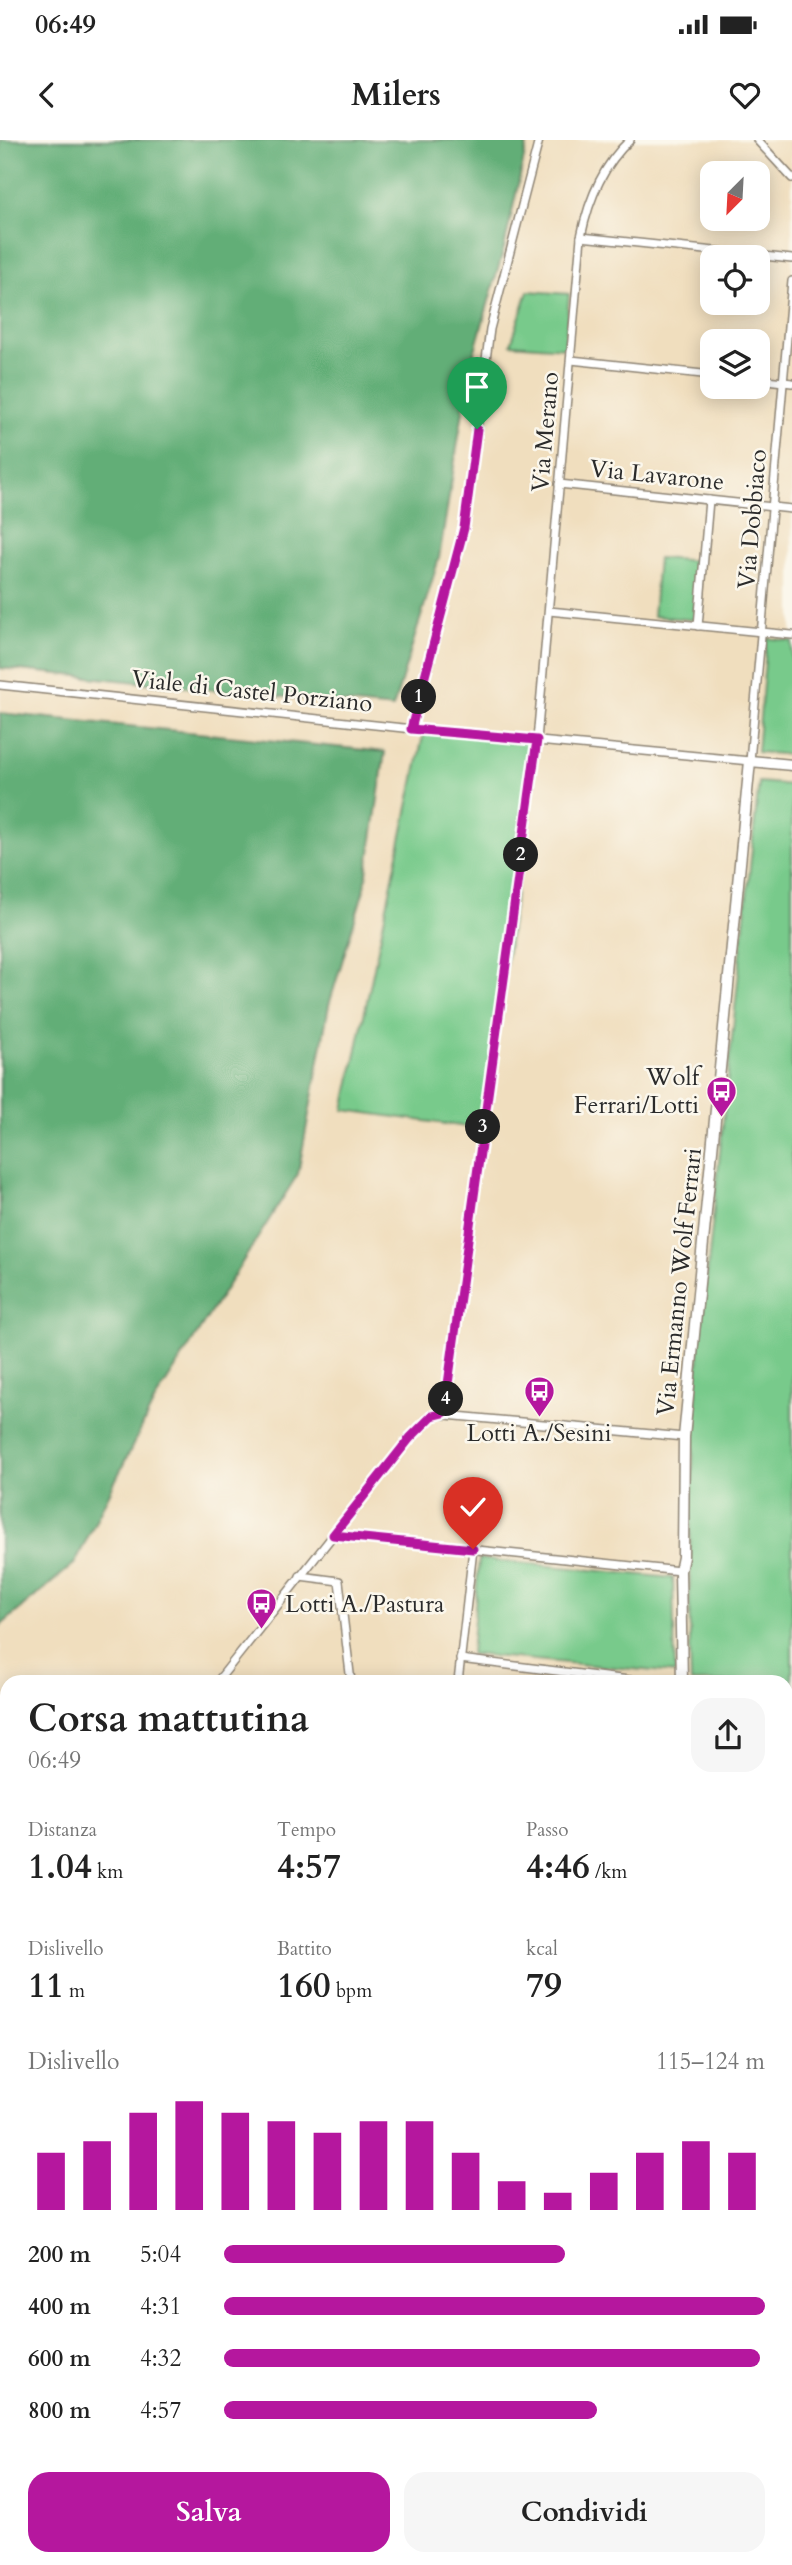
<!DOCTYPE html>
<html lang="it">
<meta charset="utf-8">
<style>
:root{--surface:#fff;--page:#f6f6f6;--text:#222;--muted:#767676;--accent:#b5179e}
body{margin:0;font-family:Cardo,serif;background:var(--page);color:var(--text);height:100vh;display:flex;flex-direction:column;font-size:26px;white-space:nowrap}
*{box-sizing:border-box;margin:0}
p{font-size:23px;color:var(--muted)}
.icon{flex:none;width:38px;height:38px;fill:none;stroke:currentColor;stroke-width:2;stroke-linecap:round;stroke-linejoin:round}
.map{position:relative;flex:1;overflow:hidden}
.panel{position:absolute;left:0px;top:1535px;width:793px;height:891px;display:flex;flex-direction:column;background:var(--surface);border-radius:21px 21px 0 0;box-shadow:0 4px 18px #0003}
.panel>*{flex:none}
.needle{width:46px;rotate:204deg}
.tools{position:absolute;left:700px;top:21px;display:grid;gap:14px}
.tools a{display:grid;place-items:center;width:70px;height:70px;border-radius:14px;background:var(--surface);box-shadow:0 4px 18px #0003;font-size:35px}
.pin{position:absolute;display:grid;place-items:center;width:60px;height:60px;color:#fff;margin:-72px -30px;border-radius:50% 50% 50% 0;rotate:-45deg;box-shadow:0 0 7px #0007}
.pin .icon{rotate:45deg}
.km{position:absolute;width:35px;height:35px;margin:-18px;border-radius:50%;background:#222;color:#fff;font-size:19px;line-height:35px;text-align:center}
.round{display:grid;place-items:center;flex:none;width:74px;height:74px;border-radius:21px;background:var(--page)}
.headline{display:flex;align-items:center;justify-content:space-between;height:119px;padding:0 28px}
h1{font-size:38px;font-weight:700;line-height:52px}
.figures{display:grid;grid-template-columns:repeat(3,1fr);gap:10px;height:119px;padding:7px 28px}
.figures div{display:grid;align-content:center}
.figures b{font-size:35px;font-weight:700}
.figures small{font-size:19px;font-weight:400}
.figures p{font-size:19px}
.chart{height:196px;padding:14px 28px}
.chart p{display:flex;justify-content:space-between}
.chart svg{width:100%;height:126px;margin-top:7px;stroke:var(--accent);stroke-width:6}
.button{display:flex;gap:14px;margin-top:auto;padding:14px 28px}
.button a{flex:1;height:80px;border-radius:21px;background:var(--accent);color:#fff;font-size:28px;font-weight:700;line-height:80px;text-align:center}
.button a+a{background:var(--page);color:var(--text)}
ul{padding:0 28px;list-style:none;font-size:23px}
li{display:grid;grid-template-columns:112px 84px 1fr;align-items:center;height:52px}
li i{height:18px;border-radius:9px;background:var(--accent)}
.status{display:flex;justify-content:space-between;align-items:center;height:49px;padding:0 35px;background:var(--surface);direction:ltr}
.status svg{height:19px;fill:currentColor}
header{display:flex;justify-content:space-between;align-items:center;height:91px;padding:0 28px;background:var(--surface);font-size:32px;font-weight:700}
.map>svg:first-child{display:block}
</style>
<div class="status"><b>06:49</b><svg viewBox="0 0 49 12"><path d="M0 12V9h3v3zM5 12V6h3v6zM10 12V3h3v9zM15 12V0h3v12zM26 1h20v11H26zM47 4h2v5h-2z"/></svg></div>
<header><svg class="icon" aria-label="back" viewBox="0 0 24 24"><path d="M15 5l-7 7 7 7"/></svg>Milers<svg class="icon" aria-label="heart" viewBox="0 0 24 24"><path d="M12 20l-8-8c-3-5 5-10 8-4 3-6 11-1 8 4z"/></svg></header>
<div class="map">
<svg width="792" height="2425" viewBox="0 0 792 2425">
<rect width="100%" height="100%" fill="#fbf7ec"/>
<filter id="ink" filterUnits="userSpaceOnUse"><feTurbulence type="fractalNoise" baseFrequency=".0143" numOctaves="2"/><feDisplacementMap in="SourceGraphic" scale="14" xChannelSelector="R" yChannelSelector="G"/><feConvolveMatrix kernelMatrix="1 2 1 2 8 2 1 2 1" color-interpolation-filters="sRGB"/></filter>
<filter id="wash" filterUnits="userSpaceOnUse"><feTurbulence type="fractalNoise" baseFrequency=".00686" numOctaves="4" result="noise"/><feDisplacementMap in="SourceGraphic" scale="28" xChannelSelector="R" yChannelSelector="G"/><feGaussianBlur stdDeviation="1.57" result="paint"/><feColorMatrix in="noise" values="0 0 0 0 0 0 0 0 0 0 0 0 0 0 0 0 0 1.4 0 .05"/><feComposite in="paint" operator="in"/></filter>
<g filter="url(#wash)">
<rect width="100%" height="100%" fill="#f0debe"/>
<g fill="#78ca8b" stroke="#527a5b" stroke-width="2">
<path d="M528 151 569 154 565 208 511 204Z"/>
<path d="M658 418 699 421 694 480 653 476Z"/>
<path d="M767 498 792 501V615L757 612Z"/>
<path d="M424 591 537 600 483 989 344 970Z"/>
<path d="M759 642 792 645V1704L786 1707V1542H691C687 1431 692 1321 699 1211Z"/>
<path d="M479 1419 673 1438 675 1533 471 1514Z"/>
<path d="M7 2023V2145L0 2149V2026Z"/>
<path d="M535 2418H674L677 2425H518Z"/>
</g>
<g fill="#62ae77" stroke="#466c51" stroke-width="2">
<path d="M0 0H528L504 108 470 228 439 418 393 568 0 528Z"/>
<path d="M0 573 385 612 365 746 329 865 298 1034 154 1262 75 1423 0 1486Z"/>
</g>
</g>
<g filter="url(#ink)">
<g fill="none" stroke-linecap="round" stroke-linejoin="round">
<defs>
<g id="minor">
<path d="M757 0 792 38"/>
<path d="M581 97 792 119"/>
<path d="M571 220 712 235"/>
<path d="M758 239 792 243"/>
<path d="M559 344 792 369"/>
<path d="M549 471 792 495"/>
<path d="M698 486 709 360"/>
<path d="M0 545 422 590 750 621 792 141"/>
<path d="M411 589 464 389 490 189 539 0"/>
<path d="M444 1273 537 600 581 97C588 62 603 25 630 0"/>
<path d="M333 1395 680 1431"/>
<path d="M300 1436 339 1441 351 1542"/>
<path d="M460 1519 645 1542"/>
<path d="M217 1542 410 1298 435 1274 684 1297"/>
<path d="M458 1542 473 1409"/>
<path d="M0 1679 7 1685"/>
<path d="M0 1831 7 1824"/>
<path d="M786 2032 792 2030"/>
<path d="M786 2139 792 2165"/>
<path d="M786 2311 792 2309"/>
<path d="M314 2418 316 2425"/>
<path d="M759 2418 761 2425"/>
<path d="M483 2425 499 2418"/>
</g>
<g id="tertiary">
<path d="M682 1542 680 1431 683 1417 684 1297 750 621 792 625"/>
<path d="M786 2223 792 2245"/>
</g>
</defs>
<use href="#minor" stroke="#8e8474" stroke-width="10"/>
<use href="#tertiary" stroke="#8e8474" stroke-width="13"/>
<use href="#minor" stroke="#fff" stroke-width="7"/>
<use href="#tertiary" stroke="#fff" stroke-width="10"/>
</g>
</g>
<g fill="none" stroke-linecap="round" stroke-linejoin="round" filter="url(#ink)">
<defs>
<path id="route" d="M473 1409 333 1395 410 1298 432 1276 444 1273 537 600 411 589 464 388 477 289"/>
</defs>
<use href="#route" stroke="#fff" stroke-width="14"/>
<use href="#route" stroke="#b5179e" stroke-width="9"/>
</g>
<defs>
<symbol id="bus-pin" viewBox="-11 -11 22 30"><path d="M0 17L-7.5 6A9.5 9.5 0 1 1 7.5 6Z" fill="#b5179e" stroke="#fbf7ec"/><path d="M-5-6H5V4H4V6H2V4H-2V6H-4V4H-5ZM-3.5-4V0h7V-4ZM-3.5 1.2v1.5H-2V1.2ZM2 1.2v1.5H3.5V1.2Z" fill="#fff"/></symbol>
</defs>
<g fill-rule="evenodd">
<use href="#bus-pin" x="704" y="934" width="35" height="47"/>
<use href="#bus-pin" x="522" y="1234" width="35" height="47"/>
<use href="#bus-pin" x="244" y="1446" width="35" height="47"/>
</g>
<g text-anchor="middle" stroke-width="5" stroke-linejoin="round" paint-order="stroke">
<g font-size="24" fill="#2b2b2b" stroke="#fbf7ec">
<text transform="translate(545 292) rotate(-85)" y="8">Via Merano</text>
<text transform="translate(657 335) rotate(6)" y="8">Via Lavarone</text>
<text transform="translate(752 379) rotate(-85)" y="8">Via Dobbiaco</text>
<text transform="translate(252 551) rotate(6)" y="8">Viale di Castel Porziano</text>
<text transform="translate(679 1142) rotate(-84)" y="8">Via Ermanno Wolf Ferrari</text>
</g>
<g font-size="24" fill="#2b2b2b" stroke="#fbf7ec" text-anchor="end">
<text x="699" y="945">Wolf<tspan x="699" dy="28">Ferrari/Lotti</tspan></text>
<text x="539" y="1301" text-anchor="middle">Lotti A./Sesini</text>
<text x="285" y="1472" text-anchor="start">Lotti A./Pastura</text>
</g>
</g>
</svg>
<div class="tools">
<a><svg class="needle" viewBox="-14 -14 28 28"><path d="M0-13l5 13h-10z" fill="#e53935"/><path d="M0 13l5-13h-10z" fill="#767676"/></svg></a>
<a><svg class="icon" aria-label="locate" viewBox="0 0 24 24"><circle cx="12" cy="12" r="6"/><path d="M12 2v4M12 18v4M2 12h4M18 12h4"/></svg></a>
<a><svg class="icon" aria-label="layers" viewBox="0 0 24 24"><path d="M12 4l9 5-9 5-9-5zM3 14l9 5 9-5"/></svg></a>
</div>
<div class="pin" style="left:477px;top:289px;background:#1e9e55"><svg class="icon" aria-label="arrive" viewBox="0 0 24 24"><path d="M6 21V4h12l-3 4 3 4H6"/></svg></div>
<div class="pin" style="left:473px;top:1409px;background:#d93025"><svg class="icon" aria-label="check" viewBox="0 0 24 24"><path d="M5 12l5 5 9-10"/></svg></div>
<b class="km" style="left:419px;top:557px">1</b>
<b class="km" style="left:521px;top:715px">2</b>
<b class="km" style="left:483px;top:987px">3</b>
<b class="km" style="left:446px;top:1259px">4</b>
<section class="panel">
<div class="headline"><div><h1>Corsa mattutina</h1><p>06:49</p></div><a class="round"><svg class="icon" aria-label="share" viewBox="0 0 24 24"><path d="M12 15V3M7 8l5-5 5 5M5 13v7h14v-7"/></svg></a></div>
<div class="figures">
<div><p>Distanza</p><b>1.04<small> km</small></b></div>
<div><p>Tempo</p><b>4:57</b></div>
<div><p>Passo</p><b>4:46<small> /km</small></b></div>
</div>
<div class="figures">
<div><p>Dislivello</p><b>11<small> m</small></b></div>
<div><p>Battito</p><b>160<small> bpm</small></b></div>
<div><p>kcal</p><b>79</b></div>
</div>
<div class="chart"><p><span>Dislivello</span>115–124 m</p>
<svg viewBox="0 0 160 44" preserveAspectRatio="none"><path d="M5 44V24M15 44V20M25 44V10M35 44V6M45 44V10M55 44V13M65 44V17M75 44V13M85 44V13M95 44V24M105 44V34M115 44V38M125 44V31M135 44V24M145 44V20M155 44V24"/></svg>
</div>
<ul>
<li><b>200 m</b>5:04<i style="width:63%"></i></li>
<li><b>400 m</b>4:31<i style="width:100%"></i></li>
<li><b>600 m</b>4:32<i style="width:99%"></i></li>
<li><b>800 m</b>4:57<i style="width:69%"></i></li>
</ul>
<div class="button"><a>Salva</a><a>Condividi</a></div>
</section>
</div>
